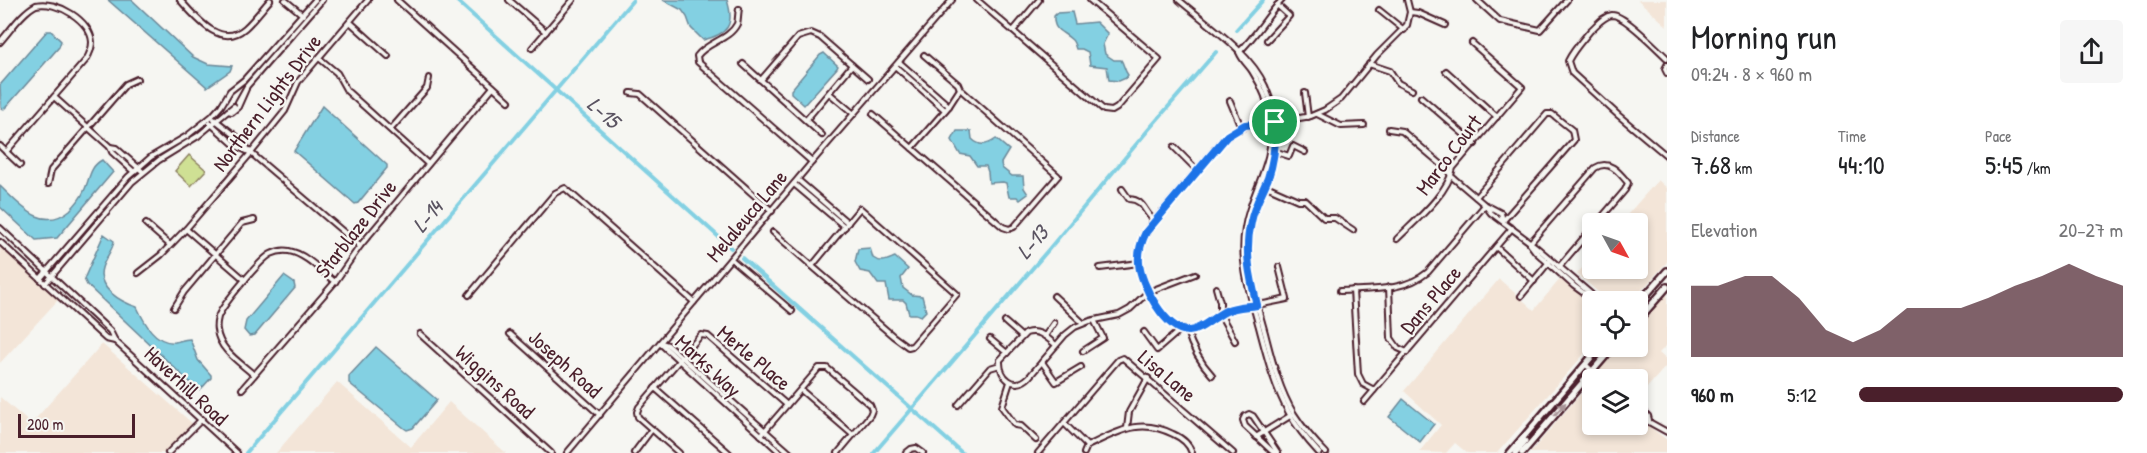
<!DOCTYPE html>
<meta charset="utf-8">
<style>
:root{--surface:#fff;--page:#f6f6f6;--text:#202124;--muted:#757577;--accent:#4a1f2b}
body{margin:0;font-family:"Patrick Hand",sans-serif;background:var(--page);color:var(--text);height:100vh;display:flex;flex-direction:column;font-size:22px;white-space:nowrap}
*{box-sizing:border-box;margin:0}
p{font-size:20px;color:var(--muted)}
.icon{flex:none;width:33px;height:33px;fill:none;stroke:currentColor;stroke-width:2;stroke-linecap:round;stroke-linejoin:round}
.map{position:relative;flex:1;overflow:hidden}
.side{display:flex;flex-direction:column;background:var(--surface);width:480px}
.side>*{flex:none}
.needle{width:39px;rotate:130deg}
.tools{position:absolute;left:1582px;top:213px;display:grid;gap:12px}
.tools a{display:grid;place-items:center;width:66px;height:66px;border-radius:6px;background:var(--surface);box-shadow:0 3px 9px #0003;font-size:30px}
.scale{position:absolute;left:18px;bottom:15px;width:117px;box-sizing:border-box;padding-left:6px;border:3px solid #4a1f2b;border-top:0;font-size:16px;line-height:21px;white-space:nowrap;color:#4a1f2b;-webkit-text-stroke:4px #f6f6f2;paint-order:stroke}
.pin{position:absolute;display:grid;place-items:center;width:51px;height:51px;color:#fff;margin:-26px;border:3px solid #fff;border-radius:50%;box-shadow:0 2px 6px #0007}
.round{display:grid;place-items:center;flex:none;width:63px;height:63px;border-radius:6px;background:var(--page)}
.summary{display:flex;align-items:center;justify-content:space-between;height:102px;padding:0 24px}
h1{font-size:33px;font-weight:600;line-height:45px}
.metrics{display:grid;grid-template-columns:repeat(3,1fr);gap:9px;height:102px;padding:6px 24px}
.metrics div{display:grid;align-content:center}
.metrics b{font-size:26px;font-weight:600}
.metrics small{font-size:16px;font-weight:400}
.metrics p{font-size:16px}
.chart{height:168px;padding:12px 24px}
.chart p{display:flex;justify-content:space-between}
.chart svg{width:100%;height:108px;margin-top:6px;fill:var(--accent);opacity:.7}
ul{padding:0 24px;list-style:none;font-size:20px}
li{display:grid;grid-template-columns:96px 72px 1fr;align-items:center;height:45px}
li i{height:15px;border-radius:8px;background:var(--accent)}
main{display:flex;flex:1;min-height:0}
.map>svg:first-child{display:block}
</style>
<main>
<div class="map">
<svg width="1667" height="453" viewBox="0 0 1667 453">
<rect width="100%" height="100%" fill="#f6f6f2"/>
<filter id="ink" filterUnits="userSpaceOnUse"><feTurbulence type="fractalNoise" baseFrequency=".0167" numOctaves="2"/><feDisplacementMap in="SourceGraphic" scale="12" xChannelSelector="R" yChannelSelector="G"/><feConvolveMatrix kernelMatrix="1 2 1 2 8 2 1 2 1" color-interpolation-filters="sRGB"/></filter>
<g filter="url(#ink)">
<g fill="#f3e5d8">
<path d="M1638 0H1667V26Z"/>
<path d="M1658 180 1667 188V262L1632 301H1609L1577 274 1593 255V268H1638V224L1620 223Z"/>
<path d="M0 246 58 300 0 363Z"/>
<path d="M1561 278 1593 306V344L1497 453H1467L1455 443 1446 453 1419 452 1441 425 1404 391 1499 279 1534 310Z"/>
<path d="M1667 291V345L1659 353 1667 360V365L1638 398V380L1606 379 1597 372 1619 347 1638 346V325Z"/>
<path d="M102 344 193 424 166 453H0V397L31 424Z"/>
<path d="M337 382 411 447 449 402 506 453H276Z"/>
<path d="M1590 383H1593V424H1638V418L1667 440V453H1530Z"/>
</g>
<path fill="#cfe094" stroke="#8c8060" stroke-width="1.5" d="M189 155 206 170 191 186 175 171Z"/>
<g fill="#83d0e2" stroke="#6c8999" stroke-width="1.5">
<path d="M108 0H132L193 57 208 64 232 66 230 71 207 87Z"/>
<path d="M663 0H727C735 25 728 34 703 40L691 28 687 17 682 10Z"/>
<path d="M1072 12 1075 24 1096 22 1108 34 1103 44 1105 54 1114 60H1121C1124 64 1124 70 1128 75L1126 78 1119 81 1109 80 1107 67 1090 65 1088 52 1082 49H1076C1075 46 1074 42 1072 40 1063 31 1053 32 1054 16L1057 13Z"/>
<path d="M47 31H51L61 41 59 47 8 105 4 109 1 108 0 85Z"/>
<path d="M824 53 838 66 837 68 804 105 791 93V90L820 55Z"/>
<path d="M322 106 387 165V168L358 203 355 204 294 151Z"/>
<path d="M957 131H971L972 139C980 147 987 145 996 139L1009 150 1001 163 1002 168 1012 176H1023L1024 188 1028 194 1020 200 1017 197H1009L1006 183 1003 182 989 183 988 172 986 166H977L970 156 960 154 952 140Z"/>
<path d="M102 160 113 172 57 238 36 240 0 207V186C20 205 42 233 70 210 75 205 81 198 84 191 90 179 89 167 102 160Z"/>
<path d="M104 234 114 241C113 250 105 258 102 268 96 288 121 302 137 307 144 322 155 344 175 342 180 341 184 339 190 339L198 360 211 375V378L201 389 198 390 87 285 84 279Z"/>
<path d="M870 248 873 258C881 264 887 260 895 257L908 269 901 278 903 288 912 295 922 296 926 311 921 316 916 314H909L906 303 903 300H889L886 284H878L870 273 860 271 855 262 858 249Z"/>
<path d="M284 276 294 283 295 288 255 335 249 336 244 330 246 321Z"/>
<path d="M376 347 437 400 413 428 407 430 404 428 349 383V376Z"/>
<path d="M1403 399 1434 424 1420 442 1389 417Z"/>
</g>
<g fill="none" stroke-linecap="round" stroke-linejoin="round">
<g stroke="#83d0e2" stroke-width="4">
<path d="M456 0 731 248"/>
<path d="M1236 30 1263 0"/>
<path d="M742 258 962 453"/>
<path d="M246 453 633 0"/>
<path d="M874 453 1049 249 1149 129 1216 52"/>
</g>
<defs>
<g id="minor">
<path d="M180 0C195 16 220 50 245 28 254 20 262 9 270 0"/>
<path d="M285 0 303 15"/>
<path d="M397 0 509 101"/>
<path d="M509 0 546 32"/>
<path d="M977 0 1013 31"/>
<path d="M1039 0 1013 31 1104 110 1112 111 1117 108 1159 59 1090 0"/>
<path d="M1179 0C1208 25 1249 51 1265 86 1278 115 1279 149 1267 179 1261 196 1252 212 1249 230 1243 265 1256 299 1265 333 1272 360 1279 389 1294 414 1303 428 1314 441 1326 453"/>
<path d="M1477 0 1500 21 1540 30 1567 0"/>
<path d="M739 9C738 13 738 21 737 24 729 40 707 42 697 56L698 62 812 162"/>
<path d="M1379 10 1404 30"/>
<path d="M1410 12 1418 13 1445 25"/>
<path d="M350 22 388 56"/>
<path d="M1267 40 1289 16 1277 5"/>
<path d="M0 42C10 31 22 12 36 5 57 0 91 21 92 42 92 49 89 55 86 60L6 152"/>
<path d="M532 48 573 0"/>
<path d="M1239 52C1242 60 1248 65 1252 71 1262 86 1269 104 1271 122 1275 164 1251 190 1245 228 1239 262 1250 294 1259 327 1267 357 1274 386 1289 413 1297 428 1308 441 1319 453"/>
<path d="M1239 52C1256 36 1266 17 1282 0"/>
<path d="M924 55 958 84 960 89"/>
<path d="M319 58 337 73 347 91 428 164"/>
<path d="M1667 58C1657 49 1625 15 1612 15 1603 16 1597 25 1590 31 1582 41 1574 49 1568 61L1572 73 1618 115 1667 156"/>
<path d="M899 62 949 106"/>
<path d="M743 64 822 135"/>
<path d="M1369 64 1390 71 1398 83 1412 90"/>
<path d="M1667 65 1665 69 1667 73"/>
<path d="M896 67 945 110"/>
<path d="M1446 71 1497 117"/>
<path d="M761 80 798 37 811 33 820 37 868 79"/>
<path d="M960 89 1058 176 1014 227 1009 229 1003 227 912 148 949 106Z"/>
<path d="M631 93 640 94 772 211"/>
<path d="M829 93 854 114"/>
<path d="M1305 93 1308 117"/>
<path d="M54 97 110 147 112 152 134 172"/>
<path d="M1421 97 1475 144"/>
<path d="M1230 101 1241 127"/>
<path d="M238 102 247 86 322 0"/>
<path d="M228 111 232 112 238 107 246 89"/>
<path d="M873 114 912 148"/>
<path d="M1317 114 1341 126 1364 125"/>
<path d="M214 119 241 140 250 152"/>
<path d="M806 120 852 65"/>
<path d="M210 123 236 146 251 153 360 246"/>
<path d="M391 129 427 88 429 78"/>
<path d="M1389 129 1402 131 1448 170 1451 176 1485 205 1491 213 1535 246 1591 294V297"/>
<path d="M0 146 20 165"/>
<path d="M110 147 116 148 143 172"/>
<path d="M1174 147 1197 170"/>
<path d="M1274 151 1289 156 1293 146 1305 152"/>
<path d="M798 180 848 223"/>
<path d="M48 184 51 170 126 84 137 79"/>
<path d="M794 184 845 227"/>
<path d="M1264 185 1298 200H1305L1324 218H1335L1353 230"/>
<path d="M1122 189 1129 199C1145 200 1143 212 1154 220"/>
<path d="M1476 197 1547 114H1552L1572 130 1574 140 1503 221"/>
<path d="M1486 205 1501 213 1503 221"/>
<path d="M860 208 957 294 912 346 908 347 893 336 812 266Z"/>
<path d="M146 224 170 245"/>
<path d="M0 228 110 331 115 341 237 453"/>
<path d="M186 229 245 280"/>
<path d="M773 232 812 266"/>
<path d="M1397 239C1415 221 1448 194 1453 168L1522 87 1472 43"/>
<path d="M0 242 106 339 115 341"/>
<path d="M1530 243 1595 168C1609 159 1619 172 1628 183L1625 190 1596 224"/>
<path d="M1530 244 1536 252 1574 286 1596 302"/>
<path d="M1496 247 1534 281"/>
<path d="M731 259 792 311"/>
<path d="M1279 267 1287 299C1277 301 1266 304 1255 305 1243 307 1232 307 1220 314 1210 320 1199 331 1187 331 1165 330 1140 282 1139 262 1138 250 1142 238 1149 227L1220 143 1235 131 1251 124 1271 123 1311 116 1325 110 1341 99 1377 55 1407 25 1410 12 1407 0"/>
<path d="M1559 267 1593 227"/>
<path d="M1100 268 1139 263"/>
<path d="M138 273 161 255 186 229 251 153 285 111 298 82 368 0"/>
<path d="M40 279 128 177 151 157 187 136 212 116 221 106 230 91 244 80 315 0"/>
<path d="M45 284 132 182 159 160 198 136 234 106"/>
<path d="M1389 287 1391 338 1398 348 1407 352"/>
<path d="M1216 288 1220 302V314L1235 341"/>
<path d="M1353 290 1358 374 1363 384 1374 390"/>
<path d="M1340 291C1369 289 1404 292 1428 272L1485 205"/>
<path d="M469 295 555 193 565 188 694 302"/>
<path d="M1054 296 1083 323"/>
<path d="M1521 296 1549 262"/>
<path d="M174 308 184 292 242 223 254 220"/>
<path d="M1005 322 1021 336"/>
<path d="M1187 331C1192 348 1200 362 1212 375"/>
<path d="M1144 332 1157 350 1180 330"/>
<path d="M420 334 551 453"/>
<path d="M510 334 600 415"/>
<path d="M1045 336 1054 323"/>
<path d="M990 339 1007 353"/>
<path d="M661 343 668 345 790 453"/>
<path d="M661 344 781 453"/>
<path d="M1056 345C1046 337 1039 329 1026 333L1000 360C999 378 1015 391 1029 377L1065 335 1075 327 1090 321 1119 315 1130 309 1148 292 1195 274"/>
<path d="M1083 351 1103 338 1094 320"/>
<path d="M1042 362 1056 382 1081 367"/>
<path d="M1586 365 1602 380"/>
<path d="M254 375C241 363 219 350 217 330 216 326 217 321 218 317 223 304 260 260 271 254 277 251 283 250 289 251 306 254 322 272 335 282"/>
<path d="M1010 382 1002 407 1015 425 1021 426 1036 440"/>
<path d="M655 388 729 453"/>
<path d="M242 389 335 282 360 246 493 87"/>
<path d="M801 390 853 435"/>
<path d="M1364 402 1512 228"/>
<path d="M958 405 990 368 1000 365"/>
<path d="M1638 406 1648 416 1649 420"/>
<path d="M1638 416 1667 432"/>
<path d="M1064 423 1087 446"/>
<path d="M1127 428 1129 412 1148 378"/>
<path d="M761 435 819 368H827L870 405 872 410 870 415 838 453"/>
<path d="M1256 437 1290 416"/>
<path d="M168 453 202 419"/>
<path d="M567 453 812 162 952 0"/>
<path d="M634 453 652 429"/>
<path d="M679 453 638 417 637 412 639 407 701 335 708 336 787 405"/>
<path d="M906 453 911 449 916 448 923 453"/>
<path d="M1038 453 1118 360 1123 358 1233 453"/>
<path d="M1084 453 1087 446C1118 432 1139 417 1173 434 1182 438 1189 443 1192 453"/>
<path d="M1274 453 1245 426 1243 420 1245 416 1249 414 1253 416 1278 453"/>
</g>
<g id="major">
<path d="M1638 304 1667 271"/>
<path d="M1638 320 1667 287"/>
<path d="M1510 453 1601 346"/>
<path d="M1516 453 1525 441"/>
<path d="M1522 453 1614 346"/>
</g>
</defs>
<use href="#minor" stroke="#4a1f2b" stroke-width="8"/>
<use href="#major" stroke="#4a1f2b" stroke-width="10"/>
<use href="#minor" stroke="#f6f6f2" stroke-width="4"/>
<use href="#major" stroke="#f6f6f2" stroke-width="5"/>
</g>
<defs><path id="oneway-solid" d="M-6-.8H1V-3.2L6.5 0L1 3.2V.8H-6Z" transform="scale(1.5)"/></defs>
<use fill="#a99598" href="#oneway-solid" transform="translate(1560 409) rotate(-49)"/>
</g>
<g fill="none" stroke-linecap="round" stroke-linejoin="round" filter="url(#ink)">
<defs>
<path id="route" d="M1275 122C1276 141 1274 160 1268 178 1262 193 1254 206 1251 222 1244 251 1250 277 1257 305 1246 307 1237 306 1226 311 1213 317 1202 330 1189 331 1166 332 1140 283 1139 263 1138 252 1141 242 1146 232L1227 136 1245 125Z"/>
</defs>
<use href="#route" stroke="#fff" stroke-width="12"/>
<use href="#route" stroke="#1a73e8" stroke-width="8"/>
</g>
<g text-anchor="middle" stroke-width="4.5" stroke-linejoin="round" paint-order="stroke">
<g font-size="21" fill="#4a1f2b" stroke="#f6f6f2">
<text transform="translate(267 103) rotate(-53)" y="7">Northern Lights Drive</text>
<text transform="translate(1449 155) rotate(-53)" y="7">Marco Court</text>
<text transform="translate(747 216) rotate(-50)" y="7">Melaleuca Lane</text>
<text transform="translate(356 229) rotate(-52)" y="7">Starblaze Drive</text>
<text transform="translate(1431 300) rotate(-50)" y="7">Dans Place</text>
<text transform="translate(754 358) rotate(40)" y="7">Merle Place</text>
<text transform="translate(565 364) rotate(42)" y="7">Joseph Road</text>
<text transform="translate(708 366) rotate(43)" y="7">Marks Way</text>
<text transform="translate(1167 376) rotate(40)" y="7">Lisa Lane</text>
<text transform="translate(495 382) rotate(42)" y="7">Wiggins Road</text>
<text transform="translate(186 386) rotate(43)" y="7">Haverhill Road</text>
</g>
<g font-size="22" font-style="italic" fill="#5b5462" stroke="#f6f6f2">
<text transform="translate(604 112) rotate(42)" y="8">L-15</text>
<text transform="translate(427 216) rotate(-50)" y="8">L-14</text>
<text transform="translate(1032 242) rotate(-49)" y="8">L-13</text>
</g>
</g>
</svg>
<div class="tools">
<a><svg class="needle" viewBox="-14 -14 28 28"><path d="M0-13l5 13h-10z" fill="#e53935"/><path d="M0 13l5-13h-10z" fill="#757577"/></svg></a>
<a><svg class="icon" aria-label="locate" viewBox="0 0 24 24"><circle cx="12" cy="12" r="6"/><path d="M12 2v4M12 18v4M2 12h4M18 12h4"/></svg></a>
<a><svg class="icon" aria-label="layers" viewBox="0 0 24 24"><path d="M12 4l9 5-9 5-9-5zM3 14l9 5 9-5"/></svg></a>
</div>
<div class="scale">200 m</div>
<div class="pin" style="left:1275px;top:122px;background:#1e9e55"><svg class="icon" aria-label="arrive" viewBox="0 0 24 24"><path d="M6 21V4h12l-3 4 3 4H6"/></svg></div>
</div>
<section class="side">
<div class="summary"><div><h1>Morning run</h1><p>09:24 · 8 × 960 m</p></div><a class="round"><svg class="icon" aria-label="share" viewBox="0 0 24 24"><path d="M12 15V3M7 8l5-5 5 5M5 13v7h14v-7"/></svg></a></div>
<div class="metrics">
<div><p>Distance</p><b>7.68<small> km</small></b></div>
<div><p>Time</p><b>44:10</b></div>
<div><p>Pace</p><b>5:45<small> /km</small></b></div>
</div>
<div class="chart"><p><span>Elevation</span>20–27 m</p>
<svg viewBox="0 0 160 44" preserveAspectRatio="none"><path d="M0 44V15L10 15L20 11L30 11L40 20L50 33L60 38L70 33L80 24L90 24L100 24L110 20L120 15L130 11L140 6L150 11L160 15V44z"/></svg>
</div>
<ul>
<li><b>960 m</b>5:12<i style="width:100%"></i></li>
</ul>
</section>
</main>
